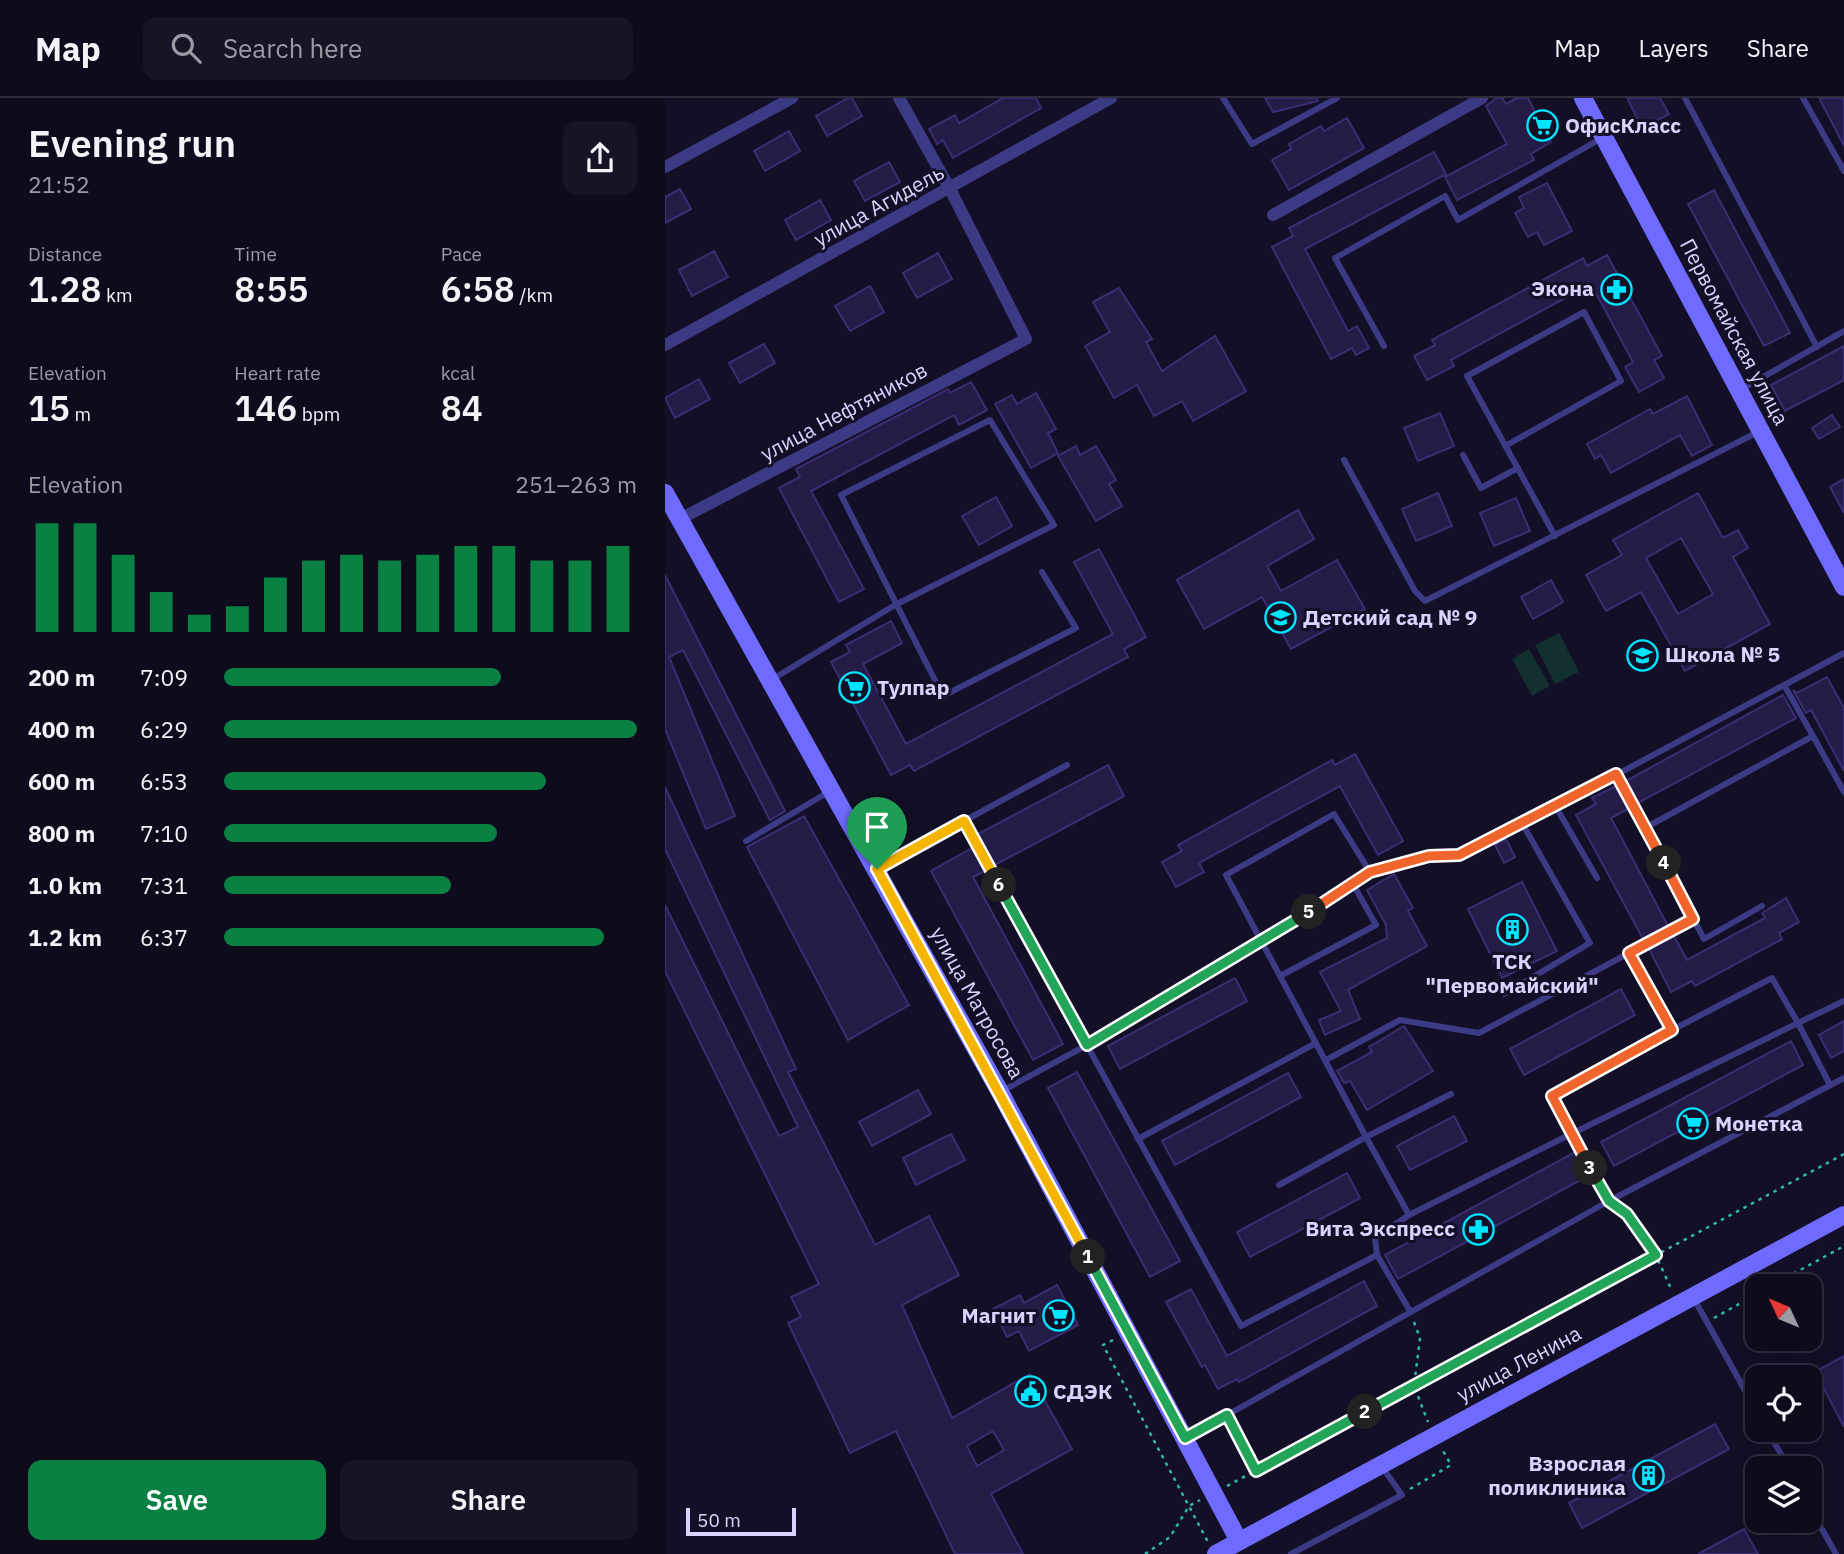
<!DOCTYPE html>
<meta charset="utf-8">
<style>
:root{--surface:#0e0b1c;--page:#171425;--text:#f1f3f6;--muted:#9b9ba3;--line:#2e2b3b;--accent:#0b8043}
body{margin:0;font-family:"IBM Plex Sans",sans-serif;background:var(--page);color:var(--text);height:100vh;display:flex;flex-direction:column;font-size:26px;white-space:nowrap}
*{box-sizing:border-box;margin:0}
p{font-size:23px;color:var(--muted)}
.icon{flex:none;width:38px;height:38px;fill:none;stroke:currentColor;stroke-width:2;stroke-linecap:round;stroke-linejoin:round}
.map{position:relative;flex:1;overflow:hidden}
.drawer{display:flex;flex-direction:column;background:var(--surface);width:665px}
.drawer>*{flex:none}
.needle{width:46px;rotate:314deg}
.fabs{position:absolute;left:1080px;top:1176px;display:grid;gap:14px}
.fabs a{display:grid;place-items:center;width:77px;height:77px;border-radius:14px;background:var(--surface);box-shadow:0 7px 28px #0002,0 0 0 2px var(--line);font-size:35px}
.scale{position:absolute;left:21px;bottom:18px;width:110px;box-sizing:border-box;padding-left:7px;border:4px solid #d9d4ff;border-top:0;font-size:19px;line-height:24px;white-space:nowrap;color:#d9d4ff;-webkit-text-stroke:5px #130f26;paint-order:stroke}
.pin{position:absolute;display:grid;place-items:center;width:60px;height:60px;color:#fff;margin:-72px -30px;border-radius:50% 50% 50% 0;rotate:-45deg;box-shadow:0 0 7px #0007}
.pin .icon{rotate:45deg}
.km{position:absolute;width:35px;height:35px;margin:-18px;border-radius:50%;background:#222;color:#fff;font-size:19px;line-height:35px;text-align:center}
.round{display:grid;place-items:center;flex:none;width:74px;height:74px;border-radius:14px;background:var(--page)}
.head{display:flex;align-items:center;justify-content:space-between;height:119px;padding:0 28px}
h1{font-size:38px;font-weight:600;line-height:52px}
.figures{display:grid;grid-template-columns:repeat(3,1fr);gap:10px;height:119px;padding:7px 28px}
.figures div{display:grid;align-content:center}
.figures b{font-size:35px;font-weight:600}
.figures small{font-size:19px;font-weight:400}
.figures p{font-size:19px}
.chart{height:196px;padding:14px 28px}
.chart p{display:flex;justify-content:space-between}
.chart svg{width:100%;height:126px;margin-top:7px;stroke:var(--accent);stroke-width:6}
.button{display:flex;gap:14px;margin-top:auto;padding:14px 28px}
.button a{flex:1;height:80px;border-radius:14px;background:var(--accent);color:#fff;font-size:28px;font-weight:600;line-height:80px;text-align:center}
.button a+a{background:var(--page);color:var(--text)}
ul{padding:0 28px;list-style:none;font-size:23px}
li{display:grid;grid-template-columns:112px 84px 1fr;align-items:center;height:52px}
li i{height:18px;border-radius:9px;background:var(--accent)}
header{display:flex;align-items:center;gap:42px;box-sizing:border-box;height:98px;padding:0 35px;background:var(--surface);border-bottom:2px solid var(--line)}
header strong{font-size:33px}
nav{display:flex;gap:38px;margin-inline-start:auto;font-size:24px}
.search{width:490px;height:63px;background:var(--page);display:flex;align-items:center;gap:18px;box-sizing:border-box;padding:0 24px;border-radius:14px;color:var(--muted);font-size:26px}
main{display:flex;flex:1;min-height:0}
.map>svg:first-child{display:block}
</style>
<header>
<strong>Map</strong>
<div class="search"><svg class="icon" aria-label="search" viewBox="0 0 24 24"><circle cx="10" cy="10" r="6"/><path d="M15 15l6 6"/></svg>Search here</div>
<nav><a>Map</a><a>Layers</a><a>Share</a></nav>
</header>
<main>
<section class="drawer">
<div class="head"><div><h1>Evening run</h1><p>21:52</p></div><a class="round"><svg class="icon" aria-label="share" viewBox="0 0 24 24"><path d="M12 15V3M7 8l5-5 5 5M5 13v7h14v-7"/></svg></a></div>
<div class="figures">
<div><p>Distance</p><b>1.28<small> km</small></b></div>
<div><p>Time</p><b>8:55</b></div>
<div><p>Pace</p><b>6:58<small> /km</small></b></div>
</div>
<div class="figures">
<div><p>Elevation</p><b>15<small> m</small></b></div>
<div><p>Heart rate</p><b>146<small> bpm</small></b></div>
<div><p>kcal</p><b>84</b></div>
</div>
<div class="chart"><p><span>Elevation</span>251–263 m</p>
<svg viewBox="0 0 160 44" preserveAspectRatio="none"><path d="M5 44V6M15 44V6M25 44V17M35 44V30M45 44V38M55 44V35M65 44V25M75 44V19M85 44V17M95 44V19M105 44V17M115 44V14M125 44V14M135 44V19M145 44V19M155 44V14"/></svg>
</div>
<ul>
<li><b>200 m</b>7:09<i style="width:67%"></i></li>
<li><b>400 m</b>6:29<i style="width:100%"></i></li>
<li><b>600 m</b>6:53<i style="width:78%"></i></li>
<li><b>800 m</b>7:10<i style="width:66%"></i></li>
<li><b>1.0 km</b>7:31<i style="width:55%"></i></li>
<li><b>1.2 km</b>6:37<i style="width:92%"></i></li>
</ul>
<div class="button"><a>Save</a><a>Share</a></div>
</section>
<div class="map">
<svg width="1179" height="1456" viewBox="0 0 1179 1456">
<rect width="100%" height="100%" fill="#130f26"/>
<g fill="#12302f">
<path d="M894 535 914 574 890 586 870 547Z"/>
<path d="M864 551 885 588 867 598 847 561Z"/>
</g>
<g fill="#241b47" stroke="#3b2d73" stroke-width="2" fill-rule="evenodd">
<path d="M183 0H187L197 18 162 38 151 18Z"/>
<path d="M338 0H371L376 10 288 60 278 42 272 46 264 31 290 17 294 25Z"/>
<path d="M600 0H652L653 3 608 14Z"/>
<path d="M832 0H837L841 6 852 0H863L886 44 866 56 869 62 792 102 780 79 842 46 821 8Z"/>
<path d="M962 0H995L1004 16 977 30Z"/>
<path d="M1154 0H1179V48Z"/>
<path d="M682 20 699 50 624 92 607 62 626 51 624 46 656 28 659 33Z"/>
<path d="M124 33 135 53 100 73 89 53Z"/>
<path d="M769 54 781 76 640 151 683 233 692 228 704 250 691 257 687 250 666 261 607 149 628 138 624 130Z"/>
<path d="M224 64 235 84 200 103 189 83Z"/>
<path d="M882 85 907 133 879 147 872 134 863 139 850 115 859 110 854 99Z"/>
<path d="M15 91 26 111 0 125V99Z"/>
<path d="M1049 92 1125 235 1099 248 1023 106Z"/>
<path d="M155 102 166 122 131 142 120 122Z"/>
<path d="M49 153 63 179 27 198 14 172Z"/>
<path d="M273 155 287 181 252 200 238 175Z"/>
<path d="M942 157 997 258 989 262 999 280 974 294 960 269 968 264 926 186 786 262 789 268 762 282 749 258 770 247 767 242 918 160 922 168Z"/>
<path d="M205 188 219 214 185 233 170 208Z"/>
<path d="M454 190 487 241 481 244 497 273 550 238 581 293 528 323 517 303 489 318 472 287 449 300 420 248 445 234 428 204Z"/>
<path d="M99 246 110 265 75 285 64 265Z"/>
<path d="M1179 248V282L1120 313 1106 287Z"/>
<path d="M34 281 45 301 10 320 0 300Z"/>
<path d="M306 284 322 312 294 327 289 317 146 393 199 491 174 504 114 390 135 379 131 371 283 291 285 295Z"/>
<path d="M371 295 391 331 383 335 393 355 366 370 330 306 347 297 352 306Z"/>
<path d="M1022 298 1047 347 1027 358 1015 337 946 375 936 357 930 361 922 346 985 311 988 316Z"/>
<path d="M775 315 789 348 753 363 739 330Z"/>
<path d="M1167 317 1175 329 1154 341 1147 330Z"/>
<path d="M411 348 415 357 431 348 451 382 444 386 457 408 431 423 393 358Z"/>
<path d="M1179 381V415L1165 389Z"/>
<path d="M773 395 787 428 751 443 737 411Z"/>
<path d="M1033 395 1058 440 1073 432 1083 450 1068 459 1105 526 1020 573 976 494 941 513 921 477 957 457 948 442ZM1016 440 1048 496 1013 516 981 460Z"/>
<path d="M331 399 347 428 314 447 297 418Z"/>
<path d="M851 400 865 433 829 448 815 415Z"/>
<path d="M633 412 649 441 602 468 616 493 672 462 700 511 626 551 597 499 539 531 512 482Z"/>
<path d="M434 451 481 539 459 551 463 559 249 673 245 667 226 677 166 564 185 554 181 547 226 523 237 545 198 566 241 646 448 536 409 464Z"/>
<path d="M0 477 120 713 105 722 18 552 4 559 70 718 41 731 0 631Z"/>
<path d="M886 482 898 504 868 521 856 499Z"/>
<path d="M1162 579 1179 610V673L1146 612 1141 615 1128 592 1132 595Z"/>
<path d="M1118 597 1131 620 973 705 961 683Z"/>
<path d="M690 656 738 743 713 757 675 688 534 765 539 774 511 789 497 764 517 753 513 747 667 662 670 667Z"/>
<path d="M443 667 459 698 330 767 313 736Z"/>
<path d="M951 688 963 711 946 720 1003 828 978 841 911 717 931 706 927 700Z"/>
<path d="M0 689 131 971 123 974 210 1147 264 1118 294 1177 237 1207 287 1320 365 1276 407 1351 326 1396 358 1456H290L231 1333 185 1355 123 1225 136 1219 126 1199 154 1186 0 873V807L114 1038 133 1029 0 751ZM328 1333 339 1352 312 1368 302 1348Z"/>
<path d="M139 718 244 907 183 942 82 749Z"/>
<path d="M841 741 850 759 839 765 830 747Z"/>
<path d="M307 750 320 773 308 779 398 946 368 962 266 773Z"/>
<path d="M729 776 748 810 743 813 762 848 683 892 695 921 660 937 654 922 676 913 655 874 722 840 721 827 702 792Z"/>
<path d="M857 784 892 853 837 880 803 811Z"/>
<path d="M1121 800 1134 824 1114 835 1117 841 1030 888 1027 883 1006 894 984 851 1009 838 1022 862 1100 820 1097 815Z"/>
<path d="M570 880 582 903 455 971 443 948Z"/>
<path d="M956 891 970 917 859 977 845 951Z"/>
<path d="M1179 923V953L1166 960 1154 937Z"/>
<path d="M739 928 768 973 702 1012 685 983 679 985 672 973 707 954 704 949Z"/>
<path d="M1126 943 1138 967 949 1068 936 1044Z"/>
<path d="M412 974 515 1163 485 1179 383 990Z"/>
<path d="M623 975 636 999 510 1067 497 1043Z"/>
<path d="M253 992 266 1016 207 1048 194 1024Z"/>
<path d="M789 1018 802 1043 745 1072 732 1048Z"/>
<path d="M286 1036 300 1062 251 1087 238 1060Z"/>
<path d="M910 1054 923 1078 733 1181 720 1157Z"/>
<path d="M682 1075 695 1100 585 1159 572 1134Z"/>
<path d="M699 1183 712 1208 574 1284 572 1281 553 1291 540 1267 537 1269 501 1204 526 1191 562 1258Z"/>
<path d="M392 1187 413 1227 364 1253 354 1233 342 1239 328 1211 355 1197 359 1205Z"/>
<path d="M1179 1258V1329L1150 1274Z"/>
<path d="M1050 1326 1064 1351 917 1430 904 1405Z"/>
<path d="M1079 1431 1093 1456H1033Z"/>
</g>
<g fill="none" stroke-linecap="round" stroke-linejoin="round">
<g stroke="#2fb8b0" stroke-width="2.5" stroke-dasharray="3.5 5" stroke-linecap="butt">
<path d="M952 1109C979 1127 994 1164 1007 1193"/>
<path d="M1106 1188 1179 1148"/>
<path d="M1049 1220 1092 1196"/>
<path d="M749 1224 755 1240 749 1288 763 1324"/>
<path d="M448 1242 438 1247 543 1444"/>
<path d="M567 1326 591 1372"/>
<path d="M562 1388 1179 1056"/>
<path d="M745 1391 786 1367 777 1351"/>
<path d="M480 1456 505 1439 524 1408 535 1402"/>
</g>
<g stroke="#3d3a85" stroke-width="6">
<path d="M558 0 587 46 672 0"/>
<path d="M1020 0 1152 249"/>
<path d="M1138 0 1179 73"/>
<path d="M719 248 670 160 780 98 793 122 937 40"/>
<path d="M1077 291 1179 233"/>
<path d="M840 348 956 283 919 214 802 278 890 438"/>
<path d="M798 357 816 390 853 370"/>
<path d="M679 362 750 493 760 503 1093 334"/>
<path d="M106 582 230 507 389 427 325 322 176 397 278 598 411 530 377 474"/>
<path d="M1119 587 1148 638"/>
<path d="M951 676 980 730"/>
<path d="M299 723 402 667"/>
<path d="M857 725 891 709"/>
<path d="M81 743 165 693"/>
<path d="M213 770 299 723 576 1228 712 1157"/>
<path d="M705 774 669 716 561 777 701 1039 786 996"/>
<path d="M932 780 891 709 1179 555"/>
<path d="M1097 808 1039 841 980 730 1148 638 1179 694"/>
<path d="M964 855 1007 932 887 998 906 1036 1133 925 1165 987"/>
<path d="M615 878 711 827 688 786"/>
<path d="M1007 932 1107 880 1133 925 1179 903"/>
<path d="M661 962 735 922 814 935 1028 821"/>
<path d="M337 993 422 947 705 774 764 758 794 757 857 725 925 845 839 896"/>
<path d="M473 1041 651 945"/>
<path d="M614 1087 701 1039 744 1117 710 1140 712 1157 745 1213"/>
<path d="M744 1117 906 1036 944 1103"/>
<path d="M1028 1199 1092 1314"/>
<path d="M1102 1332 1124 1370"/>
<path d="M521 1340 944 1103 1179 980"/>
<path d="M1144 1408 1171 1456"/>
<path d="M626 1456 737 1397 717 1369"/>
</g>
<g stroke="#3d3a85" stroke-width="12">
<path d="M0 69 127 0"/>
<path d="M608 117 817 0"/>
<path d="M0 247 446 0"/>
<path d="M15 421 361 241 285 91 234 0"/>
</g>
<g stroke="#6f6bff" stroke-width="18">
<path d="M918 0 1179 489"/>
<path d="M0 395 335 994 574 1443"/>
<path d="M551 1456 1179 1117"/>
</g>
</g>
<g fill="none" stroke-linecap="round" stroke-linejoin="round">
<defs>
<path id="split-1" d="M212 771 423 1159"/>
<path id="split-2" d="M423 1159 520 1340 562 1317 591 1373 700 1314"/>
<path id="split-3" d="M700 1314 991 1157 962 1116 944 1103 925 1070"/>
<path id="split-4" d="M925 1070 887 998 1007 932 964 855 1028 821 999 765"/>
<path id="split-5" d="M644 814 705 774 764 758 794 757 951 676 999 765"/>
<path id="split-6" d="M334 787 422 947 644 814"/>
<path id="split-7" d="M212 771 299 723 334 787"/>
</defs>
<use href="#split-1" stroke="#fff" stroke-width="14"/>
<use href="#split-2" stroke="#fff" stroke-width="14"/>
<use href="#split-3" stroke="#fff" stroke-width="14"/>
<use href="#split-4" stroke="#fff" stroke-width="14"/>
<use href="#split-5" stroke="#fff" stroke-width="14"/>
<use href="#split-6" stroke="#fff" stroke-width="14"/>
<use href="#split-7" stroke="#fff" stroke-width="14"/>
<use href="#split-1" stroke="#f5b400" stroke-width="9"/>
<use href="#split-2" stroke="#22a559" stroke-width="9"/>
<use href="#split-3" stroke="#22a559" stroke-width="9"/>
<use href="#split-4" stroke="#f0652b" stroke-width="9"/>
<use href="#split-5" stroke="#f0652b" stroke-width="9"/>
<use href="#split-6" stroke="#22a559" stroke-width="9"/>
<use href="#split-7" stroke="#f5b400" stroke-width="9"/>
</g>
<defs>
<symbol id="supermarket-ring" viewBox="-11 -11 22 22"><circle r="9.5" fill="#130f26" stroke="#00e5ff" stroke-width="1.5"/><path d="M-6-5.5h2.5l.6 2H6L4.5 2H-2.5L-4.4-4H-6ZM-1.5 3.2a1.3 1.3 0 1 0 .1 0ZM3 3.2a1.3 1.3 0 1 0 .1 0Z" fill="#00e5ff"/></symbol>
<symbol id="pharmacy-ring" viewBox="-11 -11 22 22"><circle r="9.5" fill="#130f26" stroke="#00e5ff" stroke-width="1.5"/><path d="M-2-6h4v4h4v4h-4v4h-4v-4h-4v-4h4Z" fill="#00e5ff"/></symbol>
<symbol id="school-ring" viewBox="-11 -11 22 22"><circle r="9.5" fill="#130f26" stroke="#00e5ff" stroke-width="1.5"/><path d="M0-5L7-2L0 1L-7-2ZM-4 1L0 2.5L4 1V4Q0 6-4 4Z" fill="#00e5ff"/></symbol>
<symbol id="building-ring" viewBox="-11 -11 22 22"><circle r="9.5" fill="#130f26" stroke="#00e5ff" stroke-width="1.5"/><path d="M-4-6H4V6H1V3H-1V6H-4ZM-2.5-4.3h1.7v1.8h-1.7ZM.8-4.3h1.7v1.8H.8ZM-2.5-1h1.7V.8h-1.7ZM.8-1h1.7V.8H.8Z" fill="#00e5ff"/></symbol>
<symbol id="civic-ring" viewBox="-11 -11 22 22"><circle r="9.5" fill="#130f26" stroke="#00e5ff" stroke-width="1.5"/><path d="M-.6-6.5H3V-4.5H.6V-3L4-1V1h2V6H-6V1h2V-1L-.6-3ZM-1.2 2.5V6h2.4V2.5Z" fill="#00e5ff"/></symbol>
</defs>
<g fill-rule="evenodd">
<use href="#supermarket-ring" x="860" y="10" width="35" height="35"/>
<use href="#pharmacy-ring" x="934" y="174" width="35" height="35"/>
<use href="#school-ring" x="598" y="502" width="35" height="35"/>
<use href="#school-ring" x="960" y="540" width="35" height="35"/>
<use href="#supermarket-ring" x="172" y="572" width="35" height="35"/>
<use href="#building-ring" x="830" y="814" width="35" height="35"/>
<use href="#supermarket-ring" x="1010" y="1008" width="35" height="35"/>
<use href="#pharmacy-ring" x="796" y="1114" width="35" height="35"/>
<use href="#supermarket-ring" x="376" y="1200" width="35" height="35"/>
<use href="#civic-ring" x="348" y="1276" width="35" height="35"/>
<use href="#building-ring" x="966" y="1360" width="35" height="35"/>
</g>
<g text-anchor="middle" stroke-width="6" stroke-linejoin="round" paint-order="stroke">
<g font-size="21" font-weight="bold" fill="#d9d4ff" stroke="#130f26" text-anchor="start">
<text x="900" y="35">ОфисКласс</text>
<text x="929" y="198" text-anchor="end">Экона</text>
<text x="638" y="527">Детский сад № 9</text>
<text x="1000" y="564">Школа № 5</text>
<text x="212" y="597">Тулпар</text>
<text x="847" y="871" text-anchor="middle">ТСК<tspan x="847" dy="24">"Первомайский"</tspan></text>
<text x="1050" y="1033">Монетка</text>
<text x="790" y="1138" text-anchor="end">Вита Экспресс</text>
<text x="371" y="1225" text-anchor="end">Магнит</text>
<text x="388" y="1301">СДЭК</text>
<text x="961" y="1373" text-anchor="end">Взрослая<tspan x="961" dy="24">поликлиника</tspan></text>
</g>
<g font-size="21" fill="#d9d4ff" stroke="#130f26">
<text transform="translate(214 108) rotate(-29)" y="7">улица Агидель</text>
<text transform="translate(1069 234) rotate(62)" y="7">Первомайская улица</text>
<text transform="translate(179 314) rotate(-28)" y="7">улица Нефтяников</text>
<text transform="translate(312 905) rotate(61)" y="7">улица Матросова</text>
<text transform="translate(854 1266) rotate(-28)" y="7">улица Ленина</text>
</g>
</g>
</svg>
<div class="fabs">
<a><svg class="needle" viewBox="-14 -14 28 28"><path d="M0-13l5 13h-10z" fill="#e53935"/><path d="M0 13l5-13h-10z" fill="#9b9ba3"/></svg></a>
<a><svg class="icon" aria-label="locate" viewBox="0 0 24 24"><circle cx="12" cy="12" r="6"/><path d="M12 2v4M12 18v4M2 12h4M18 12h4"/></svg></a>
<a><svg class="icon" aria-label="layers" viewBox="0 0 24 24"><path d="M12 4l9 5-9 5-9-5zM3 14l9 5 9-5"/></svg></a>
</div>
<div class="scale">50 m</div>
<div class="pin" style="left:212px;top:771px;background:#1e9e55"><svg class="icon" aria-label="arrive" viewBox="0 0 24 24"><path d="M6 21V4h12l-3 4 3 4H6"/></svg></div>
<b class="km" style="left:423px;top:1159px">1</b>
<b class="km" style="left:700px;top:1314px">2</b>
<b class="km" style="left:925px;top:1070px">3</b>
<b class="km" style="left:999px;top:765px">4</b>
<b class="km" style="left:644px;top:814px">5</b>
<b class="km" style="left:334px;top:787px">6</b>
</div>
</main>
